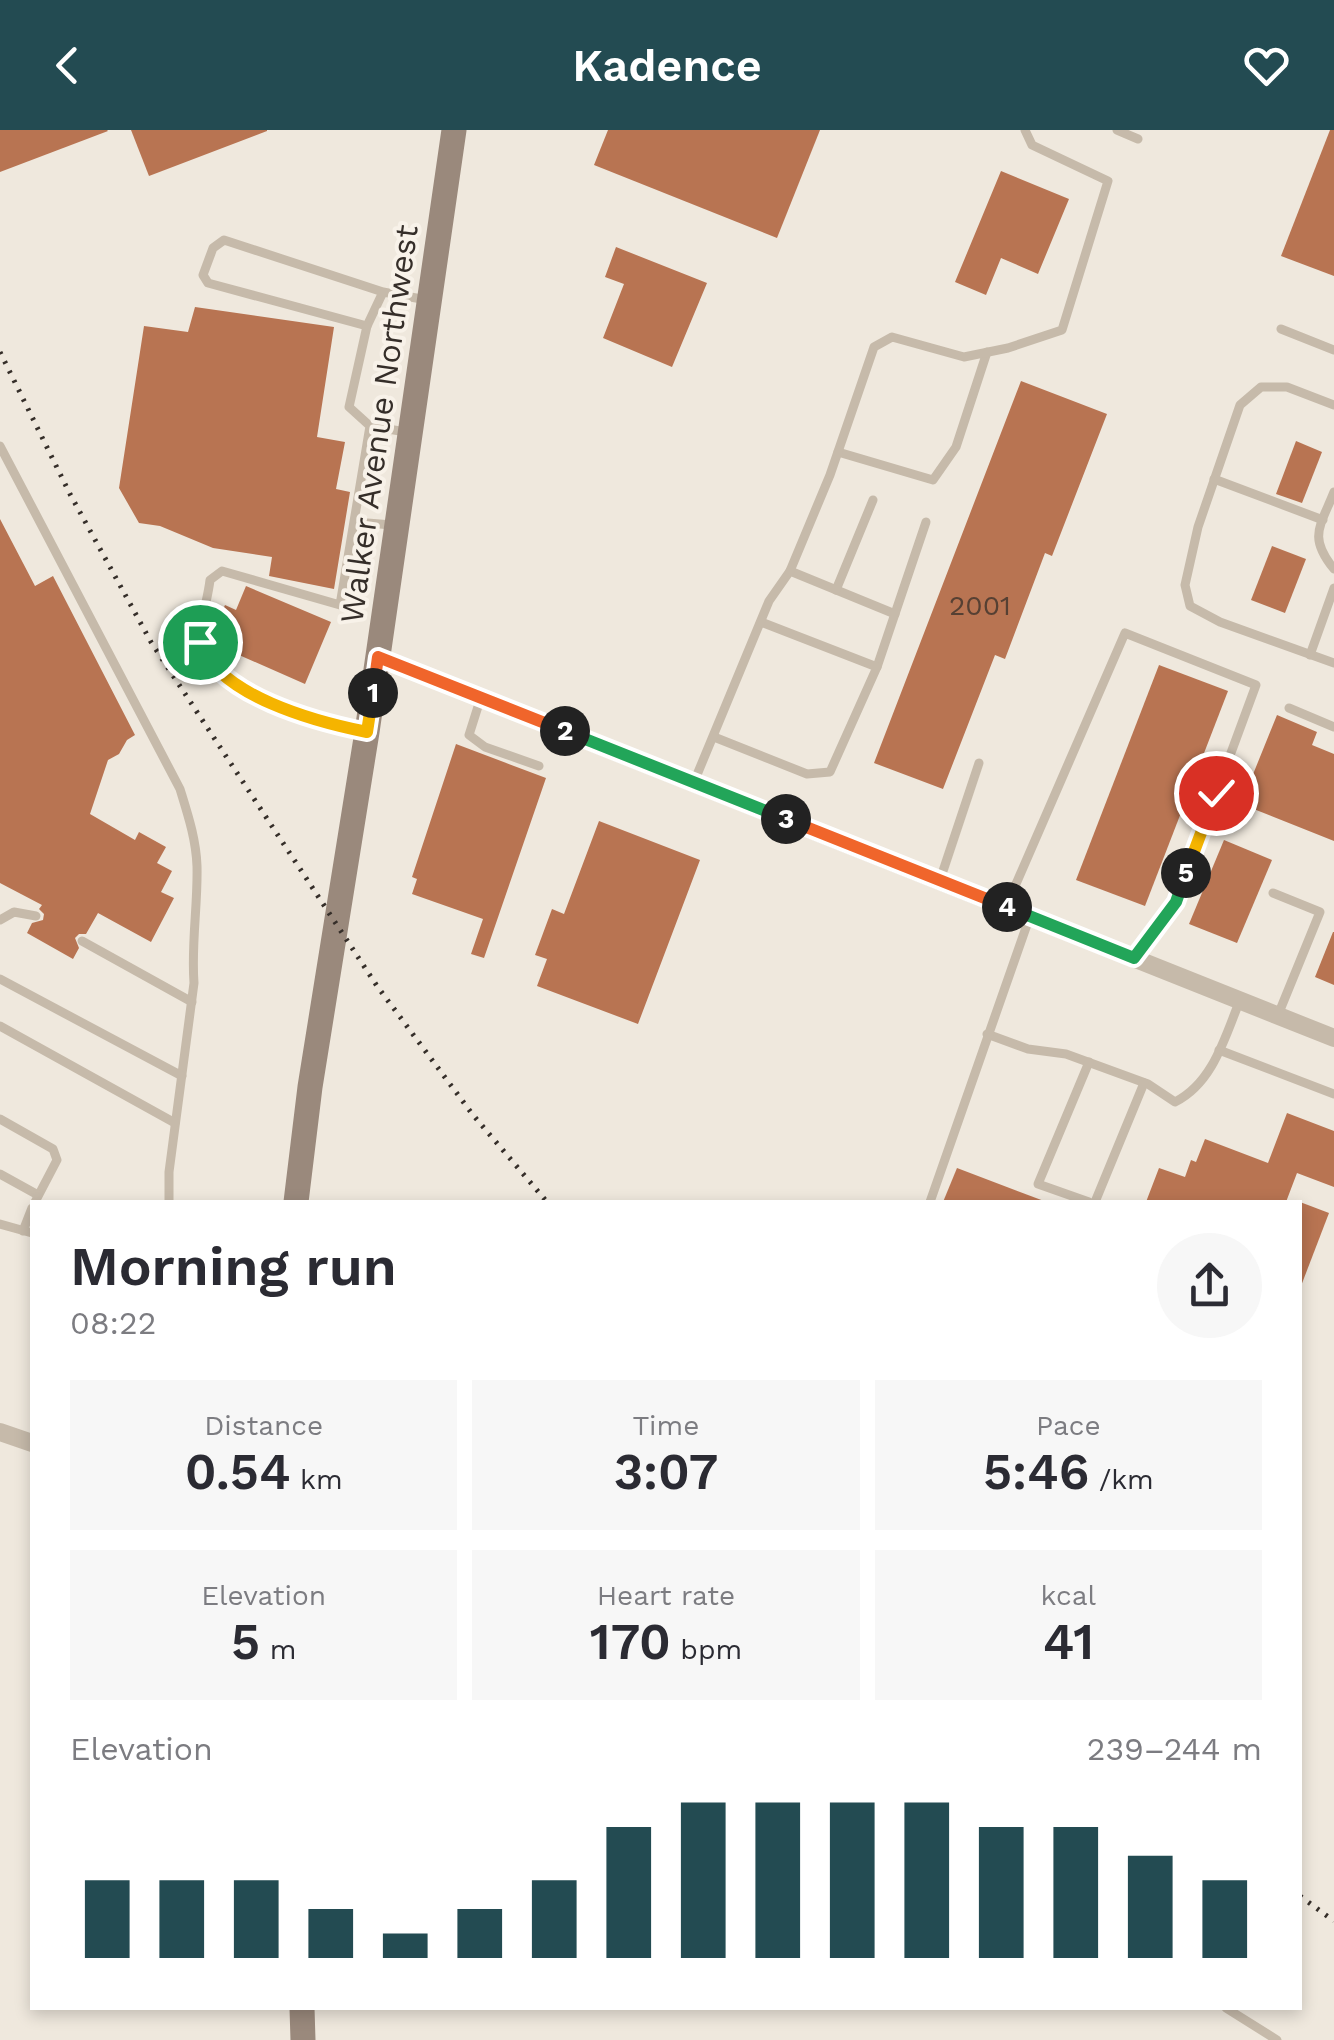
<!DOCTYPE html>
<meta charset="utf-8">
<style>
:root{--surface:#fff;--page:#f7f7f7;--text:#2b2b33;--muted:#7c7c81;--accent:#234b52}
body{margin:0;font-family:"Work Sans",sans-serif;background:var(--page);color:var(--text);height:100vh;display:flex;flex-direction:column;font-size:38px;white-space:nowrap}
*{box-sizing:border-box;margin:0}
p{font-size:32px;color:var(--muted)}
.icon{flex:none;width:55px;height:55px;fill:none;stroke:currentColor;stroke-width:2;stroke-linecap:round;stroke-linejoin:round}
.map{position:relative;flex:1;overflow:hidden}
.side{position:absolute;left:30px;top:1070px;width:1272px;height:810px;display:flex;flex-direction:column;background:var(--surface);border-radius:0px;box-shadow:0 5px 15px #0003}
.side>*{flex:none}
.pin{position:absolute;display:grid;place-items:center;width:85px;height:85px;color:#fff;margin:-42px;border:5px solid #fff;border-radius:50%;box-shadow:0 2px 10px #0007}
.km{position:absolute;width:50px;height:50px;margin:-25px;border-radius:50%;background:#222;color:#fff;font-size:28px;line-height:50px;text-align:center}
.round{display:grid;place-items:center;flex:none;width:105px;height:105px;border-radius:52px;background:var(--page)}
.summary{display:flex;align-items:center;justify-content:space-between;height:170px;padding:0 40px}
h1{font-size:55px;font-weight:600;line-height:75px}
.figures{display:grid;grid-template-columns:repeat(3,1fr);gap:15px;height:170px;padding:10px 40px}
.figures div{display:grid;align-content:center;border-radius:0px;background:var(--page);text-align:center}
.figures b{font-size:50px;font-weight:600}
.figures small{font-size:28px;font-weight:400}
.figures p{font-size:28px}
.chart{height:280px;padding:20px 40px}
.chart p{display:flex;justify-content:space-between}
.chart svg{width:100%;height:180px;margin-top:10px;stroke:var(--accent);stroke-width:6}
header{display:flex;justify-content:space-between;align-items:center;height:130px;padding:0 40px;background:var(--accent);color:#fff;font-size:45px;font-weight:600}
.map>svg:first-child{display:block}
</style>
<header><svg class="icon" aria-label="back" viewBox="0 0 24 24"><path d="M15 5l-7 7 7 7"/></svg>Kadence<svg class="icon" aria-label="heart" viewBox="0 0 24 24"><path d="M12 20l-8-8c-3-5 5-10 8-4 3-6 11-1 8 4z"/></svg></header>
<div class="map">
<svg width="1334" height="1910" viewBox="0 0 1334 1910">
<rect width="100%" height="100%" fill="#efe8dd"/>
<g fill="#b87452">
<path d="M0 0H107L108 1 0 42Z"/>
<path d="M131 0H267V1L149 46Z"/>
<path d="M608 0H820L777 108 594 35Z"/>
<path d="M1330 0H1334V146L1281 126Z"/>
<path d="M1001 41 1069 69 1038 144 1001 128 986 165 955 152Z"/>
<path d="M616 117 707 153 672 237 603 208 624 154 605 147Z"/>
<path d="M195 177 334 197 317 307 345 312 336 359 350 362 334 459 269 446 272 427 213 418 160 396 139 393 119 358 144 196 188 202Z"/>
<path d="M1021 251 1107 284 1052 426 1045 423 1005 529 995 525 943 659 874 633Z"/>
<path d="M1296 311 1322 322 1302 373 1276 364Z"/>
<path d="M0 389 35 456 53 446 135 605 127 610 119 624 108 630 90 684 135 710 139 702 166 717 157 733 172 741 161 762 174 768 151 812 98 783 86 804H79L75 808 79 818 73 829 27 803 32 793 43 790 44 784 39 779 42 775 0 753Z"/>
<path d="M1272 416 1306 429 1285 483 1251 470Z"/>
<path d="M246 456 331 492 305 554 239 525 235 535 216 527 230 493 219 488 225 475 236 480Z"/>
<path d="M1159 535 1228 561 1145 776 1076 750Z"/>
<path d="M1277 585 1317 602 1312 615 1334 624V711L1241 674Z"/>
<path d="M456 614 546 648 484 828 471 824 483 789 412 764 417 749 412 747Z"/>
<path d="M599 691 700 730 638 894 537 856 547 829 535 825 552 779 564 784Z"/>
<path d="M1224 710 1272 730 1237 813 1189 794Z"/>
<path d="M1333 802H1334V855L1315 847Z"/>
<path d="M1287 983 1334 1001V1057L1297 1043 1286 1072H1146L1159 1038 1185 1047 1191 1030 1196 1032 1205 1009 1268 1033Z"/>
<path d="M957 1038 1044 1071V1072H943Z"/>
<path d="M1300 1072 1329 1083 1301 1156H1300Z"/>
</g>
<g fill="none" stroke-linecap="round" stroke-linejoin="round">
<g stroke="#c6baaa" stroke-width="9">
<path d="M1117 0 1138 9"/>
<path d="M383 162 367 196 208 153 203 145 213 118 224 110 383 162 427 170"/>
<path d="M1281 199 1334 220"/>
<path d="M1334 275 1287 257H1261L1240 275 1198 397 1185 455 1190 476 1220 492 1334 533"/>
<path d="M370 296 406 302"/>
<path d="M0 316 180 659C188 685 196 709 197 736 198 775 191 814 194 853L169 1042V1072"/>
<path d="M838 322 933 350 956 317 987 222"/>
<path d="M1214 349 1323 390"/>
<path d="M1334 362C1320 397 1308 407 1334 439"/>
<path d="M355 392 392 395"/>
<path d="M790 441 895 484"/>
<path d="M836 460 873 370"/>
<path d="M1310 525 1334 458"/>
<path d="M877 537 926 392"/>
<path d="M481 567 469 605 485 617 539 636"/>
<path d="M1289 578 1334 597"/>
<path d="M364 602C327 594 202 558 200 512 199 495 208 469 210 450L222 441 340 475 370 296 349 277 367 196"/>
<path d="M714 607 807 644 830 642 877 537 761 492"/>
<path d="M694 652 769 471 790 441 830 345 874 217 892 207 964 227 1008 218 1062 200 1108 51 1032 15 1025 0"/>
<path d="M940 750 979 633"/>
<path d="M1273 763 1320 782 1278 885"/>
<path d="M1006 777 1125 503 1256 555 1176 772 1134 828"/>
<path d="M0 790 14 782 36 786"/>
<path d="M82 811 192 872"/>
<path d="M0 849 182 946"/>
<path d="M0 896 175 993"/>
<path d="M987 904 1028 919 1066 924 1148 954 1175 972C1213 953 1225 907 1240 870"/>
<path d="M1219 920 1334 964"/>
<path d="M0 989 53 1019 57 1030 35 1072"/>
<path d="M0 1044 38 1065"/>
<path d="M930 1072 1030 786"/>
<path d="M1089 1072 1038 1054 1089 932"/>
<path d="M1095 1072 1144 953"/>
<path d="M0 1094 32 1103"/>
<path d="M23 1101 32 1078"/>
<path d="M1226 1878 1277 1910"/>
</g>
<g stroke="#c6baaa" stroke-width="18">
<path d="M378 527 1334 908"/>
<path d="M0 1302 32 1313"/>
</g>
<g stroke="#9a897c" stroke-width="25">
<path d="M296 1072 310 957 367 602 454 0"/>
<path d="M302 1878 303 1910"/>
</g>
<g stroke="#352e29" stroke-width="5" stroke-dasharray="2.5 8" stroke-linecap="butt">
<path d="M0 222 70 364 151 512 377 856 473 985 547 1072"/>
<path d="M1300 1766 1334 1791"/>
</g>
</g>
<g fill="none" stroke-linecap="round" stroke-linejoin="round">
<defs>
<path id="split-1" d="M200 512C218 566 317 592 367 602L373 563"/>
<path id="split-2" d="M373 563 378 527 565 601"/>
<path id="split-3" d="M565 601 786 689"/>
<path id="split-4" d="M786 689 1007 777"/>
<path id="split-5" d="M1007 777 1134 828 1176 772 1186 743"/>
<path id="split-6" d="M1186 743 1216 663"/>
</defs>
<use href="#split-1" stroke="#fff" stroke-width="20"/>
<use href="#split-2" stroke="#fff" stroke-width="20"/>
<use href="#split-3" stroke="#fff" stroke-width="20"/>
<use href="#split-4" stroke="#fff" stroke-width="20"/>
<use href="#split-5" stroke="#fff" stroke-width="20"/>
<use href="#split-6" stroke="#fff" stroke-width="20"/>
<use href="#split-1" stroke="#f5b400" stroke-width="12"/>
<use href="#split-2" stroke="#f0652b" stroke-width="12"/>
<use href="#split-3" stroke="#22a559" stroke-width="12"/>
<use href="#split-4" stroke="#f0652b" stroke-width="12"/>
<use href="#split-5" stroke="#22a559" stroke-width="12"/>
<use href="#split-6" stroke="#f5b400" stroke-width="12"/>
</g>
<g text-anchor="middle" stroke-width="8" stroke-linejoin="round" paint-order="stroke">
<g font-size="28" fill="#564033">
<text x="980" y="485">2001</text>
</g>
<g font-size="32" fill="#352e29" stroke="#f8f2e9">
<text transform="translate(379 294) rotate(-82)" y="11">Walker Avenue Northwest</text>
</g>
</g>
</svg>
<div class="pin" style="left:200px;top:512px;background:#1e9e55"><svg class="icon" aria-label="arrive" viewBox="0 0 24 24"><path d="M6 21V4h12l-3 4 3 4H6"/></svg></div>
<div class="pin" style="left:1216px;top:663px;background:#d93025"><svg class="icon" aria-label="check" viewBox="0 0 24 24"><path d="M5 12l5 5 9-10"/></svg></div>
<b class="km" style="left:373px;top:563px">1</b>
<b class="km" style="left:565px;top:601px">2</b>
<b class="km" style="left:786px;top:689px">3</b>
<b class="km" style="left:1007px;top:777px">4</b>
<b class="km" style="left:1186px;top:743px">5</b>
<section class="side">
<div class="summary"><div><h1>Morning run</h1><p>08:22</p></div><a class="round"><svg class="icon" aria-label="share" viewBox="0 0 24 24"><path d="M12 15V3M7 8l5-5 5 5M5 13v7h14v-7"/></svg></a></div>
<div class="figures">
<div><p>Distance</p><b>0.54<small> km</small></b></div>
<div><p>Time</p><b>3:07</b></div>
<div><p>Pace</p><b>5:46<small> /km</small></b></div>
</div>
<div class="figures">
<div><p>Elevation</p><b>5<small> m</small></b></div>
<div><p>Heart rate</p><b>170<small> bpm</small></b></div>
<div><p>kcal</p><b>41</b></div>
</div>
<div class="chart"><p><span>Elevation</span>239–244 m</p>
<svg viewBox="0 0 160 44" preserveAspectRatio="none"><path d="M5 44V25M15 44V25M25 44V25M35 44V32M45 44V38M55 44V32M65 44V25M75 44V12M85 44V6M95 44V6M105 44V6M115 44V6M125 44V12M135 44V12M145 44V19M155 44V25"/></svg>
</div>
</section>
</div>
